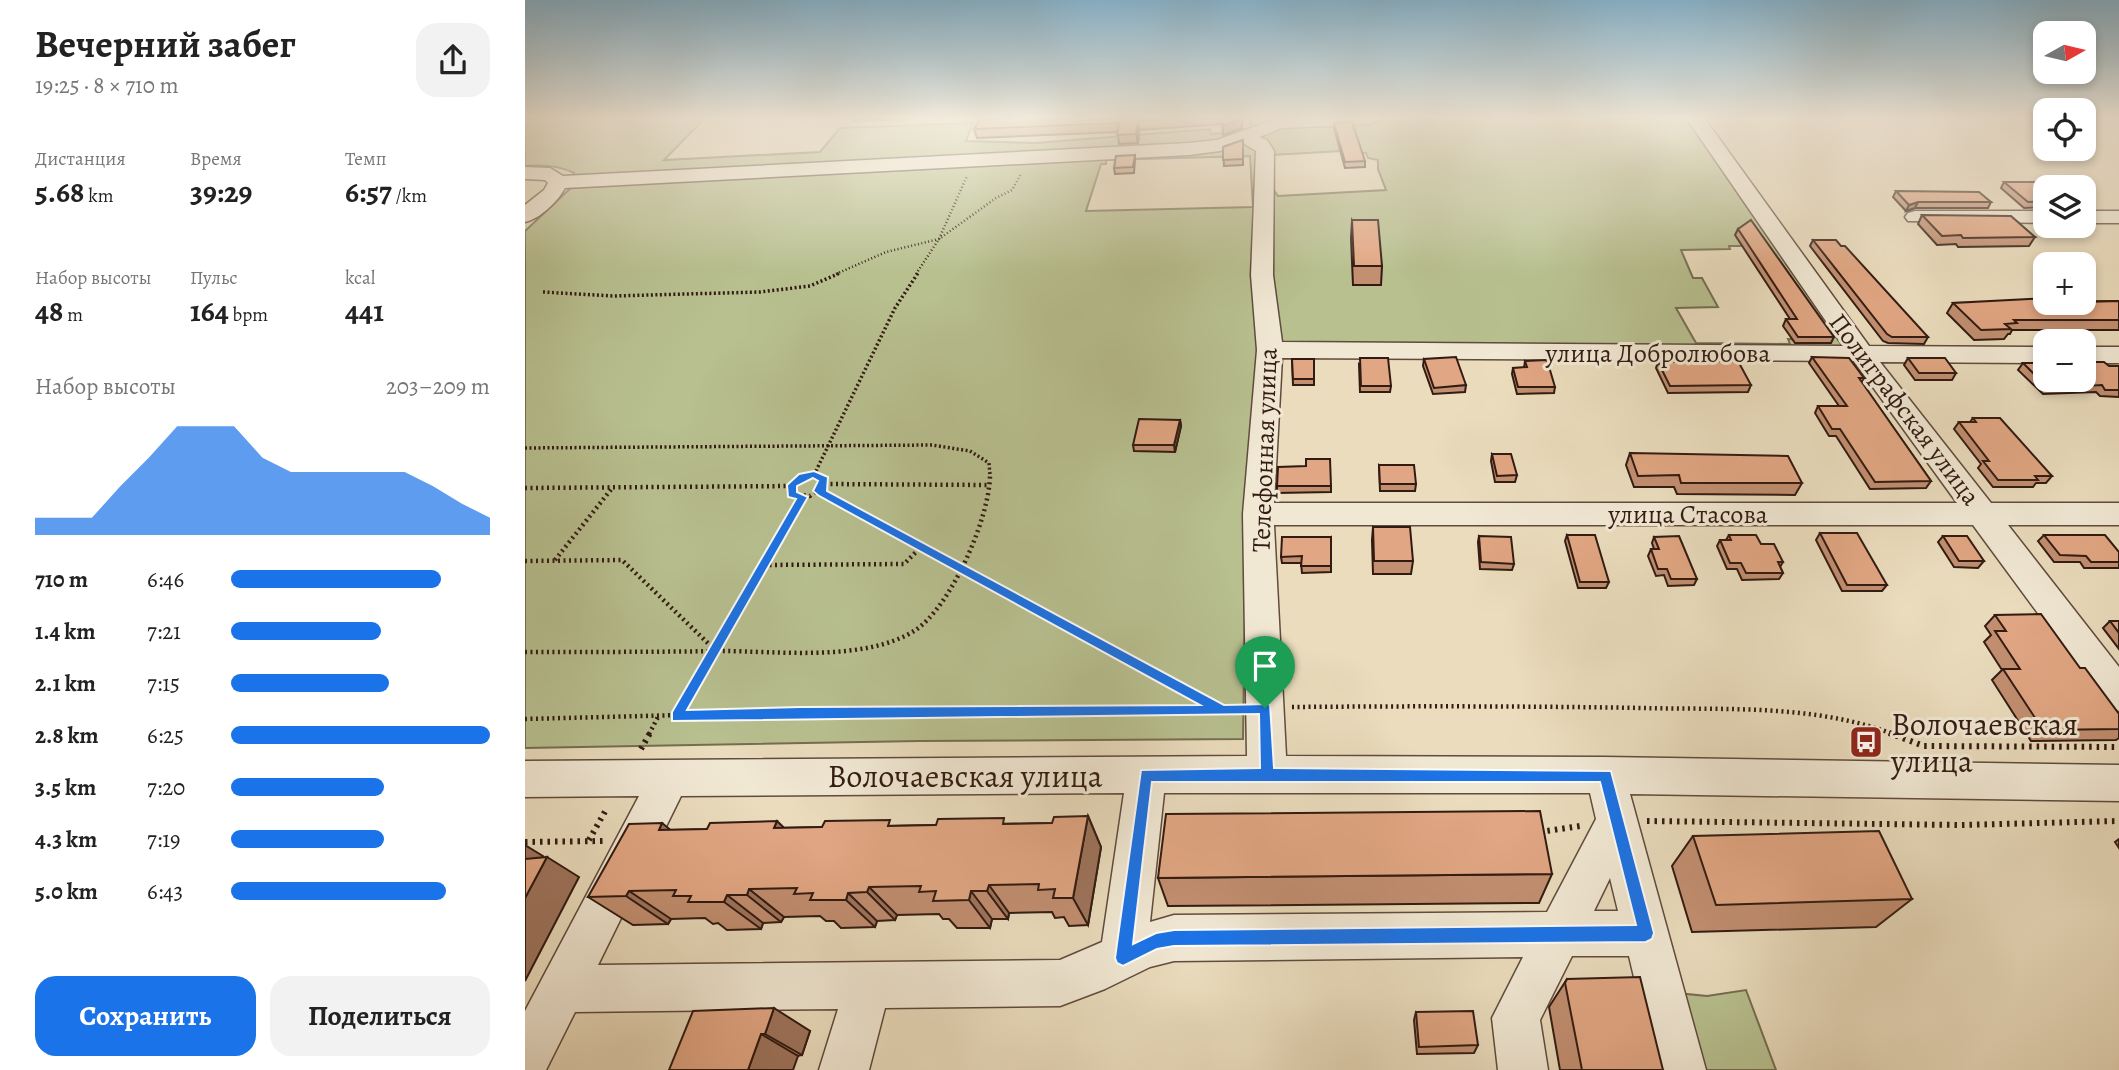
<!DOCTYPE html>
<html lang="ru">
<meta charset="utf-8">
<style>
:root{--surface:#fff;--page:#f2f2f2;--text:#222;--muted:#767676;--accent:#1a73e8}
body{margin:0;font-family:Alegreya,serif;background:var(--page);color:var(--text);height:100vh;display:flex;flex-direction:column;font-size:26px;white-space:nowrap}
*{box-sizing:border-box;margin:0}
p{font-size:23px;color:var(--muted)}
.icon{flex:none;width:38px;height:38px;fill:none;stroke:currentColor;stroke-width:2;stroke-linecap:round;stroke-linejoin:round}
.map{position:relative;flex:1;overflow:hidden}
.details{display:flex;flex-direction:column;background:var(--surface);width:525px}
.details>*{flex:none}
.needle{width:46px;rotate:82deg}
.tools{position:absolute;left:1508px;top:21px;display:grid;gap:14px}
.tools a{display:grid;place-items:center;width:63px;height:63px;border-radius:14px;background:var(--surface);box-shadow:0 4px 10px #0003;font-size:35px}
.pin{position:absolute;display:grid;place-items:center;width:60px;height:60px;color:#fff;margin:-72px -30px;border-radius:50% 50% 50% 0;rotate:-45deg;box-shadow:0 0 7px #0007}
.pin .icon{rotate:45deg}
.round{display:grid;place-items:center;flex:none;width:74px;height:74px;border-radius:21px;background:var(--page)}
.head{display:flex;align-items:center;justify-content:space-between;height:119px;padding:0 35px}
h1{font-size:38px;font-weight:600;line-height:52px}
.stats{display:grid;grid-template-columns:repeat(3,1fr);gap:10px;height:119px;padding:7px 35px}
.stats div{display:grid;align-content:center}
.stats b{font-size:30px;font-weight:600}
.stats small{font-size:19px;font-weight:400}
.stats p{font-size:19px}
.chart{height:196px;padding:14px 35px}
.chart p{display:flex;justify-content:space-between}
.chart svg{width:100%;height:126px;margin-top:7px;fill:var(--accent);opacity:.7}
.action{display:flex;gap:14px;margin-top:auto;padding:14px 35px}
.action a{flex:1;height:80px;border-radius:21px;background:var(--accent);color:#fff;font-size:28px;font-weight:600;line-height:80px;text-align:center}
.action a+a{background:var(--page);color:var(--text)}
ul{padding:0 35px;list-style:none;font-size:23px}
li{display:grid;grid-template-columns:112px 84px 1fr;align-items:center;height:52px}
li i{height:18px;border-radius:9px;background:var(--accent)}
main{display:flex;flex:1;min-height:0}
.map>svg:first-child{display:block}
</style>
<main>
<section class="details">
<div class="head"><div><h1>Вечерний забег</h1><p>19:25 · 8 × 710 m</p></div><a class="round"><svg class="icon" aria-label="share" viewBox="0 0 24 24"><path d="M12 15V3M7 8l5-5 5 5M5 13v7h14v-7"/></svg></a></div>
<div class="stats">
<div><p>Дистанция</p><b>5.68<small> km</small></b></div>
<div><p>Время</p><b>39:29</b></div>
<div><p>Темп</p><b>6:57<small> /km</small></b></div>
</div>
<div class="stats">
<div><p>Набор высоты</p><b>48<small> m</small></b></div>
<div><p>Пульс</p><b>164<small> bpm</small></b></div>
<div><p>kcal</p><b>441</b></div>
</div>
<div class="chart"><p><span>Набор высоты</span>203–209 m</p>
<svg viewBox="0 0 160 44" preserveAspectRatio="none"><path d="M0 44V38L10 38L20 38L30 27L40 17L50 6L60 6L70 6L80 17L90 22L100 22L110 22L120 22L130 22L140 27L150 33L160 38V44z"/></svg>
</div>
<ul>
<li><b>710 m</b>6:46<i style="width:81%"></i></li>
<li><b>1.4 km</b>7:21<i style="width:58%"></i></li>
<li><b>2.1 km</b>7:15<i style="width:61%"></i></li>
<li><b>2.8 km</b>6:25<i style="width:100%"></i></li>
<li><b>3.5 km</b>7:20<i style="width:59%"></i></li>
<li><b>4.3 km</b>7:19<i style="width:59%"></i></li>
<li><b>5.0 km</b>6:43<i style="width:83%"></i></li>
</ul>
<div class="action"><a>Сохранить</a><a>Поделиться</a></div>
</section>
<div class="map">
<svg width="1594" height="1070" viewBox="0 0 1594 1070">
<rect width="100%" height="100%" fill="#eadcbd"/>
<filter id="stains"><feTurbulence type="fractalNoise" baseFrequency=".00286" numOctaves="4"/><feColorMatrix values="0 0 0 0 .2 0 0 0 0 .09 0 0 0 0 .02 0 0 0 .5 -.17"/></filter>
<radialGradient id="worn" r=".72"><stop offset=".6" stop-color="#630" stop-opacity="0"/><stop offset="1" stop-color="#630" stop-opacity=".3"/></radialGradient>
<g fill="#b8c090" stroke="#756e51" stroke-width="2" fill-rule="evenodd">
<path d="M0 119H179L139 160 295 152 315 128 448 123 441 141 511 143 685 129 686 134 725 131V119H1163L1327 350 750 346 733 139 50 177 49 173C33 165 17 165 0 166ZM834 150 835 153H841L843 158 853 160V169L861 190 753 196 748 189 747 155ZM1204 246H1241L1304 340 1263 339 1265 344 1171 343 1151 308 1193 307 1177 278H1168L1156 250 1205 249Z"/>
<path d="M719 140 732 148 738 350 722 472 718 739 394 741 0 748V231L50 184ZM725 156 728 207 561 211 576 164H581V160Z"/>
<path d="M1221 990 1251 1070H1170L1151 993 1182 996Z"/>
</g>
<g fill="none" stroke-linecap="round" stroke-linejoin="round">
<defs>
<g id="minor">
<path d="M751 119H855L846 124 757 128 734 137 742 140 749 151 748 275 757 342 1318 346 1162 119H1180L1344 346 1521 347V363L1355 362 1466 503H1594V525H1483L1594 667V711L1581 706 1448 525H749L761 756 1080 757 1594 765V801L1105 794 1181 1070H1131L1104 956H1047L1015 1020 1023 1070H973L967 1018 998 957 649 961 625 967 580 989 535 1006 360 1008 344 1070H294L313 1009 50 1012 21 1070H0V1011L114 796 0 797V761L722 756 718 514 732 350 726 275 731 151 718 143 695 151 664 155 40 188C33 201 15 219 0 222V205L19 190 23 183 20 180 0 179V167L25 168 38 176 664 143 692 140ZM757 358 1329 361 1432 503H749ZM599 793 577 942 535 960 73 965 156 796ZM639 793H1065L1071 819 1022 912 649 915 625 922ZM1085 878 1093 911H1069Z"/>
<path d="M1390 211H1521V223L1383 221 1380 217 1383 213Z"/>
<rect x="1559" y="211" width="35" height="12"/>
<rect x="1559" y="347" width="35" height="16"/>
</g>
</defs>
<use href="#minor" stroke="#604b3d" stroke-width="3"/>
<g stroke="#321b12" stroke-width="2.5" stroke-dasharray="1 2.5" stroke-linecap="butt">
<path d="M311 274 361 252 414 239 471 198 487 190 496 174"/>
<path d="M391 274 414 239 442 176"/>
</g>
<g stroke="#321b12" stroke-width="3.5" stroke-dasharray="2 2.5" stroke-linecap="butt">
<path d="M18 292 88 296 235 292 285 286 315 273"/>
<path d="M0 448 407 445 445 451 464 463 465 475"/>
<path d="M289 475 370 308 393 273"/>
</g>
<g stroke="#321b12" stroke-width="4.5" stroke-dasharray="2 3.5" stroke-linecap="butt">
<path d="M285 475 299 478 300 484 285 496 267 494 265 490 271 481Z"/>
<path d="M300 484 465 485"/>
<path d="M0 488 267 486"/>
<path d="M294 491 696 710"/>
<path d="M30 560 88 487"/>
<path d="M0 561 97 560 189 649"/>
<path d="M239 565 379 564 396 547"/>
<path d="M0 652C65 652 131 652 196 651 253 651 339 662 389 631 426 608 466 515 465 473"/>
<path d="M767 707C884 706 1000 706 1117 708 1201 710 1289 704 1368 734"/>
<path d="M152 716 277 497"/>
<path d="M0 719 275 712 713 709"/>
<path d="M124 734 133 717"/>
</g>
<g stroke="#321b12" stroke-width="6" stroke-dasharray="2.5 5" stroke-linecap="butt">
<path d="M1364 733 1399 746 1594 747"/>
<path d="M116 749 125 733"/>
<path d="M1122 821 1435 825 1594 821"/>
<path d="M1015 832 1055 826"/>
<path d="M64 840 82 808"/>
<path d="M0 842 78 841"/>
</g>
<use href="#minor" fill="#f1e8d4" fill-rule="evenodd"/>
</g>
<g fill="#c28f71" stroke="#321b12" stroke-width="2">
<path d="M326 119H389L327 121Z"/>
<path d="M455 119H717V128L698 135 697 124 614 130 613 143 594 144 593 132 452 138 449 129Z"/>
<path d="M809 123 840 161V167L820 168 809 128Z"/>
<path d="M718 140V165L699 166 698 147Z"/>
<path d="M610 155V160L609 173 590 174 589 168Z"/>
<path d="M1479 182 1521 187V207L1499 208 1476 188Z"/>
<path d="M1371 191 1466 202 1463 208H1390L1381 211 1368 197Z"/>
<path d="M1397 215 1510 237 1504 246 1433 247 1431 244 1412 245 1393 224Z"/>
<path d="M827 220 857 266 856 285H828L826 238Z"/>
<path d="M1213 229 1309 337 1306 343H1270L1258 326 1261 319H1265L1210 235Z"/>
<path d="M1288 240 1403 337 1399 344 1363 343 1358 341 1285 246Z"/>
<path d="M1594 301V330H1487L1485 334H1483L1479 339 1449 340 1422 313 1428 303Z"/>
<path d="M1287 357 1339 378 1337 383 1406 481 1401 488 1345 489 1311 436H1304L1290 413 1293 406H1314L1284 363Z"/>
<path d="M1383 358 1431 373 1427 380H1390L1379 365Z"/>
<path d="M767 359H789V385H768Z"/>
<path d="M899 359 941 385 940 392 908 394 898 366Z"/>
<path d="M1000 361 1030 387 1029 393 992 394 987 374 988 368H999Z"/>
<path d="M1133 362 1226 385 1223 392 1143 393 1131 368Z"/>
<path d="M1498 363 1594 366V397L1575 396 1571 392 1518 394 1493 370Z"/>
<path d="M834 364 866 386 865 392H835Z"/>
<path d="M1448 418 1527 476 1521 483H1511L1508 487H1468L1453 468 1456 464 1429 429 1434 422H1445Z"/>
<path d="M655 420 656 426 650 452 609 451 608 445Z"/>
<path d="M1105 453 1277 483 1270 495 1152 494 1149 487H1109L1101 465Z"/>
<path d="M967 454 992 475 990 482H970L966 461Z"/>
<path d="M854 465 891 484 890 491H855Z"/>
<path d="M781 466 806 486V492L752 493V486Z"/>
<path d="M848 527 888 561 886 574H848L847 540Z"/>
<path d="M1295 533 1362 585 1357 591H1317L1291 540Z"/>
<path d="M1042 535 1084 582 1081 588H1053L1040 541Z"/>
<path d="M1204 535 1236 544 1258 562 1255 567 1258 573 1254 579 1217 580 1212 569H1202L1192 546 1195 540H1201Z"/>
<path d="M1519 535 1594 552V568H1559L1555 562H1529L1513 541Z"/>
<path d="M954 536 989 564 987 570 955 569 953 542Z"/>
<path d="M1418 536 1459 561 1453 568 1429 567 1413 542Z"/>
<path d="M806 537V572L777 573 776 563H757L756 557Z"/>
<path d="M1129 537 1172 579 1169 585 1143 586 1139 575 1131 576 1123 556 1126 549H1129L1127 543Z"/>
<path d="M1470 615 1555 668 1594 714V738L1591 740 1506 741 1467 680 1477 670 1459 642 1466 635 1460 626Z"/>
<path d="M1585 621H1594V649L1578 628Z"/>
<path d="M563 816 576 847 563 925 544 926 539 917 530 918 527 912 484 913 483 919H467L465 928H432L424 919H418L414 914 372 915 370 920 352 921 350 927 316 928 309 921H301L295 916 259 917 256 922 238 923 236 929 202 930 193 923 188 924 180 918 146 919 143 924 108 925 63 897 145 830 527 823Z"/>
<path d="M1168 836 1387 899 1351 927 1167 932 1147 866Z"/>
<path d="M1594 839V848L1590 842Z"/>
<path d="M1027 874 1014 903 643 906 633 878Z"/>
<path d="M1042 979 1138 1070H1035L1024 1007Z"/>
<path d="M168 1011 285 1031 277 1055 273 1056Z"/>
<path d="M891 1012 953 1045 949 1053 892 1054 889 1020Z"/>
</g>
<g fill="#9e745c" stroke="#321b12" stroke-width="2">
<path d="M717 119V128L698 135V126Z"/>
<path d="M613 121 614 130 613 143 611 134Z"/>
<path d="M1393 202 1390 208 1381 211 1384 205Z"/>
<path d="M655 420 656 426 650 452 649 445Z"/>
<path d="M563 816 576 847 563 925 548 898Z"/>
<path d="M252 821 284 852 249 828Z"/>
<path d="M137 823 175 854 134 830Z"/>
<path d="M0 845 18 856 5 880 0 877Z"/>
<path d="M22 857 54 877 0 981V898Z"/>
<path d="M464 885 484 913 483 919 462 891Z"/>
<path d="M344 887 372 915 370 920 342 892Z"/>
<path d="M224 889 259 917 256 922 222 895Z"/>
<path d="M104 891 146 919 143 924 101 896Z"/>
<path d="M446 891 467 919 465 928 444 900Z"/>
<path d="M323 893 352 921 350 927 321 900Z"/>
<path d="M202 895 238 923 236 929 199 902Z"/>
<path d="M249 1008 285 1031 277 1055 240 1034Z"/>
<path d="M236 1034 273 1056 268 1070H223Z"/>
</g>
<g fill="#e1a683" stroke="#321b12" stroke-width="2">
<path d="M455 119H649L613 121 611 134 592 135 594 123 449 129Z"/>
<path d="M697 119H717L698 126Z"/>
<path d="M827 122 840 161 820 162 809 123Z"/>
<path d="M718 140V159L698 160V147Z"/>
<path d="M610 155 608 167 589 168 591 156Z"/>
<path d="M1479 182H1515L1522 187H1521V201L1503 202Z"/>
<path d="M1371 191 1454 192 1466 202H1393L1384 205Z"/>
<path d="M1397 215 1486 216 1510 237 1438 238 1436 235 1417 236Z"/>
<path d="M827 220H853L857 266H829Z"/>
<path d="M1226 220 1309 337H1273L1261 319H1272L1213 229Z"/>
<path d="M1288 240H1311L1316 246H1320L1403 337H1367L1362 334Z"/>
<path d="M1521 298V303L1594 301V320H1489L1492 323 1480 324 1486 329 1456 330 1428 303Z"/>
<path d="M931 357 941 385 909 388 899 359Z"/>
<path d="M1287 357 1324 358 1339 378H1334L1406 481 1350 482 1315 429H1307L1293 406H1322Z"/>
<path d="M835 358H863L866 386H836Z"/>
<path d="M1383 358H1420L1431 373H1394Z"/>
<path d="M767 359H789V379H768Z"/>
<path d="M1022 360 1030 387H993L988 368 1002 367 1000 361Z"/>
<path d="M1213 361 1226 385 1145 386 1133 362Z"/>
<path d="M1559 362H1579L1584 366H1594V390H1580L1577 385 1523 388 1498 363H1521V380H1559Z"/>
<path d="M1448 418H1475L1527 476H1510L1513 480H1473L1458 461H1464L1434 422H1451Z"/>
<path d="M614 419 655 420 649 445H608Z"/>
<path d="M1105 453 1263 456 1277 483H1156L1154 475 1113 476Z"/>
<path d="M967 454H986L992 475 972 476Z"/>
<path d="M781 459H805L806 486H752L753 467 781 466Z"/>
<path d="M854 465H889L891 484H855Z"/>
<path d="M848 527H885L888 561H849Z"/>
<path d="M1295 533H1332L1362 585H1322Z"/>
<path d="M1042 535H1070L1084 582H1055Z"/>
<path d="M1204 535H1231L1236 544H1249L1258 562H1253L1258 573H1221L1216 563H1205L1195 540H1206Z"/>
<path d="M1519 535H1580L1594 552V562H1566L1561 556 1535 555Z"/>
<path d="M954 536 986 537 989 564 956 562Z"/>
<path d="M1154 536 1172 579H1146L1142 569H1133L1126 549H1134L1129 537Z"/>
<path d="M1418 536H1442L1459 561H1434Z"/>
<path d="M757 537H806V566H776L777 556 756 557Z"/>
<path d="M1516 614 1555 668H1560L1594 714V729L1518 730 1478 669H1495L1470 631H1481L1470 615Z"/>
<path d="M1585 621H1594V633Z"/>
<path d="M1015 811 1027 874 633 878 641 814Z"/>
<path d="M563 816 548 898H528L530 889 513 890 514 884 464 885 462 891H446L444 900 408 901 411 891 394 892 396 886 344 887 342 892 323 893 321 900H285L288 893 269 894 272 888 224 889 222 895H202L199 902H163L166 896H148L151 890 104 891 101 896 63 897 104 824 137 823 134 830 182 829 185 823 252 821 249 828 297 827 300 821 365 820 363 826 411 825 413 819 479 818 478 824 527 823 529 817Z"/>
<path d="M1354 831 1387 899 1191 905 1168 836Z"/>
<path d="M22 857 0 898V859Z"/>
<path d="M1115 977 1138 1070H1057L1040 983 1042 979Z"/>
<path d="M249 1008 240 1034H236L223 1070H144L168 1011Z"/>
<path d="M948 1011 953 1045 894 1047 891 1012Z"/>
</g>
<linearGradient id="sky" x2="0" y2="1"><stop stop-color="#88b7d2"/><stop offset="0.44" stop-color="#f6efe1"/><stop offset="1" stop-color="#f6efe1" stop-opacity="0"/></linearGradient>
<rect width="1594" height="269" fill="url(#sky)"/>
<path fill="#1a73e8" stroke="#fff" stroke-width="2" fill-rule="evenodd" d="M289 471 303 477 302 491 699 705 745 704 749 768 1086 771 1129 933 1127 939 1121 942 649 946 632 949 598 966 592 963 590 958 616 770 735 768 734 714 147 721V712L271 499 263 497 262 485 274 474ZM288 478 293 481 288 491 294 496 675 705 275 707 162 710 283 497 272 492V486ZM627 782H1075L1111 925 649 930 631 933 608 944Z"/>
<defs>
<symbol id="bus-square" viewBox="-11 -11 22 22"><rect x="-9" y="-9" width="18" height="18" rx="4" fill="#8f2418" stroke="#f1e8d4"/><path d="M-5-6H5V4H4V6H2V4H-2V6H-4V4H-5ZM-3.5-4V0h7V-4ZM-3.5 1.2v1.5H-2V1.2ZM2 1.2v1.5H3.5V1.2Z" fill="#fff"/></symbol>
</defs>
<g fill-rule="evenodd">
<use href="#bus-square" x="1322" y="723" width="38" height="38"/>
</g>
<g text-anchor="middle" stroke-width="6" stroke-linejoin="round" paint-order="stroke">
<g font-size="26" fill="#321b12" stroke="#f1e8d4">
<text x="1133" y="362">улица Добролюбова</text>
<text transform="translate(1380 409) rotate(53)" y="9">Полиграфская улица</text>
<text transform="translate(739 450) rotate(-88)" y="9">Телефонная улица</text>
<text x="1163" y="523">улица Стасова</text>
</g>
<g font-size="32" fill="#321b12" stroke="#f1e8d4" text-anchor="start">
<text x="1366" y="735">Волочаевская<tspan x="1366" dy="37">улица</tspan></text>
</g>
<g font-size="32" fill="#321b12" stroke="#f1e8d4">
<text x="440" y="787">Волочаевская улица</text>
</g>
</g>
<rect width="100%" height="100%" filter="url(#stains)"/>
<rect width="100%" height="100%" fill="url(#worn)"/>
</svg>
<div class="tools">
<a><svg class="needle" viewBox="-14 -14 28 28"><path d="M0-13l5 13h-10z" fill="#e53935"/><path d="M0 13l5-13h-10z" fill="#767676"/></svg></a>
<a><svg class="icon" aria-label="locate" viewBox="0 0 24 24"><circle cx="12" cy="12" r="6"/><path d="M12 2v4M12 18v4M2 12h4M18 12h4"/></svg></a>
<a><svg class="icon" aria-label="layers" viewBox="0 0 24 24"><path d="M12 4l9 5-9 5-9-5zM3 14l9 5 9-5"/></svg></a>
<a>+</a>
<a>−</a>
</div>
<div class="pin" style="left:740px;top:708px;background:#1e9e55"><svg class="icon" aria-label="arrive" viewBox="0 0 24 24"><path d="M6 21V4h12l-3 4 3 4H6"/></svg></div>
</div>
</main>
